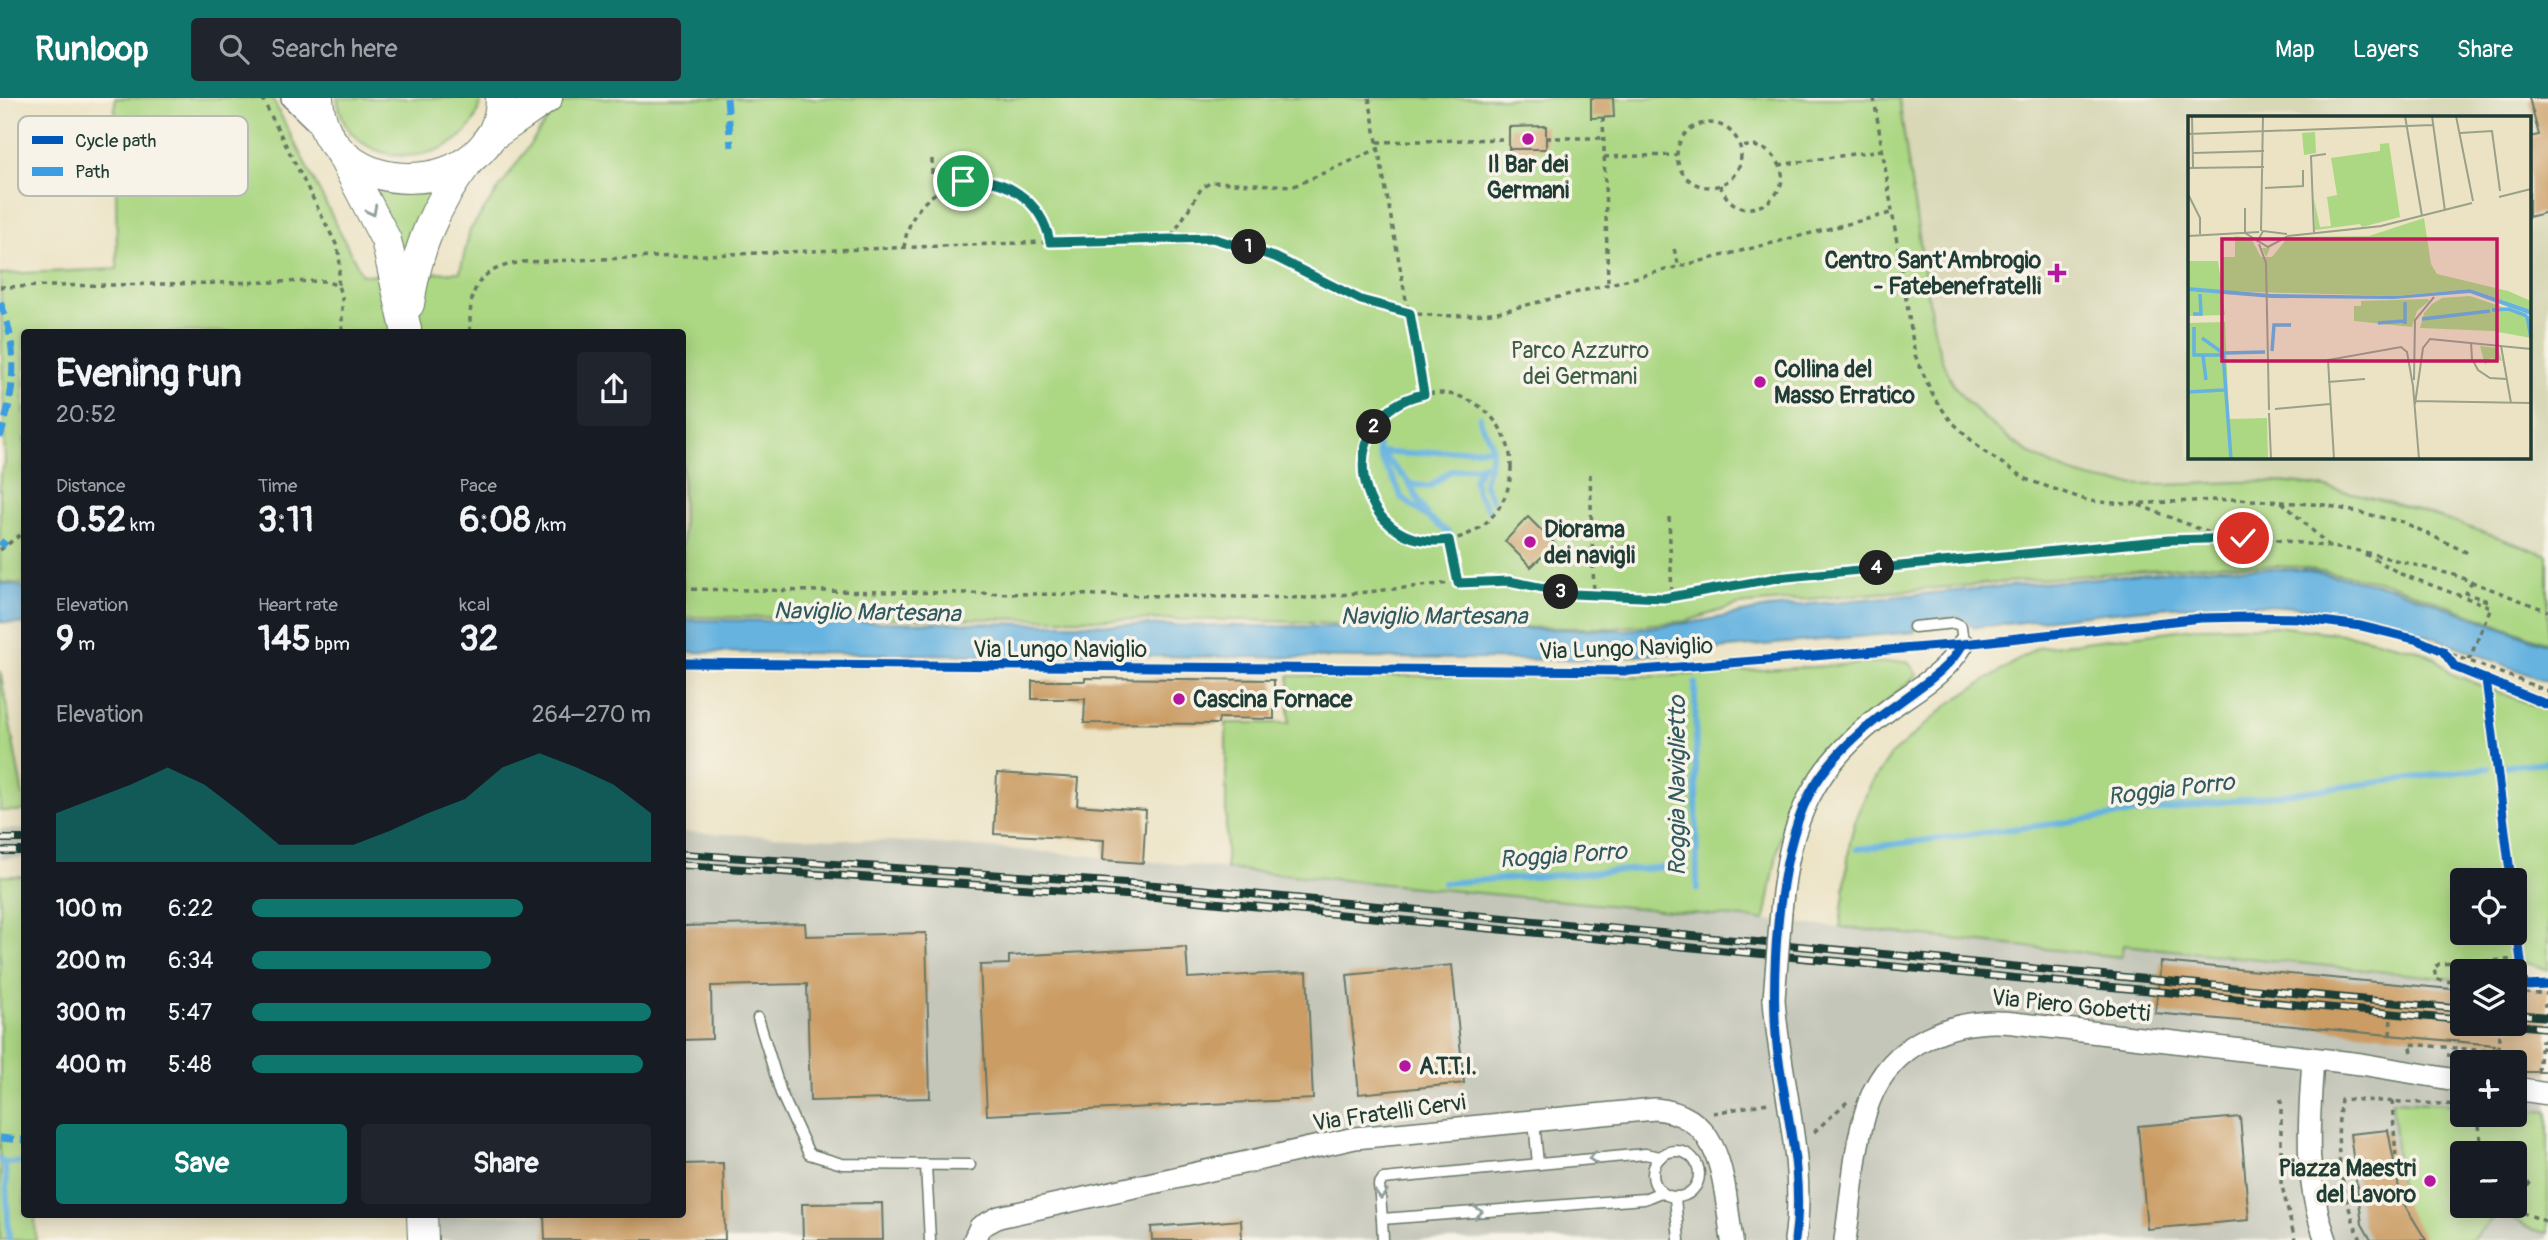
<!DOCTYPE html>
<meta charset="utf-8">
<style>
:root{--surface:#171b24;--page:#20242c;--text:#f1f3f6;--muted:#9ea1a6;--accent:#0f766e}
body{margin:0;font-family:Pangolin,sans-serif;background:var(--page);color:var(--text);height:100vh;display:flex;flex-direction:column;font-size:26px;white-space:nowrap}
*{box-sizing:border-box;margin:0}
p{font-size:23px;color:var(--muted)}
.icon{flex:none;width:38px;height:38px;fill:none;stroke:currentColor;stroke-width:2;stroke-linecap:round;stroke-linejoin:round}
.map{position:relative;flex:1;overflow:hidden}
.panel{position:absolute;left:21px;top:231px;width:665px;height:889px;display:flex;flex-direction:column;background:var(--surface);border-radius:7px;box-shadow:0 4px 18px #0003}
.panel>*{flex:none}
.controls{position:absolute;left:2450px;top:770px;display:grid;gap:14px}
.controls a{display:grid;place-items:center;width:77px;height:77px;border-radius:7px;background:var(--surface);box-shadow:0 4px 18px #0003;font-size:35px}
.pin{position:absolute;display:grid;place-items:center;width:60px;height:60px;color:#fff;margin:-30px;border:4px solid #fff;border-radius:50%;box-shadow:0 2px 7px #0007}
.km{position:absolute;width:35px;height:35px;margin:-18px;border-radius:50%;background:#222;color:#fff;font-size:19px;line-height:35px;text-align:center}
.round{display:grid;place-items:center;flex:none;width:74px;height:74px;border-radius:7px;background:var(--page)}
.headline{display:flex;align-items:center;justify-content:space-between;height:119px;padding:0 35px}
h1{font-size:38px;font-weight:700;line-height:52px}
.metrics{display:grid;grid-template-columns:repeat(3,1fr);gap:10px;height:119px;padding:7px 35px}
.metrics div{display:grid;align-content:center}
.metrics b{font-size:35px;font-weight:700}
.metrics small{font-size:19px;font-weight:400}
.metrics p{font-size:19px}
.chart{height:196px;padding:14px 35px}
.chart p{display:flex;justify-content:space-between}
.chart svg{width:100%;height:126px;margin-top:7px;fill:var(--accent);opacity:.7}
.primary-button{display:flex;gap:14px;margin-top:auto;padding:14px 35px}
.primary-button a{flex:1;height:80px;border-radius:7px;background:var(--accent);color:#fff;font-size:28px;font-weight:700;line-height:80px;text-align:center}
.primary-button a+a{background:var(--page);color:var(--text)}
ul{padding:0 35px;list-style:none;font-size:23px}
li{display:grid;grid-template-columns:112px 84px 1fr;align-items:center;height:52px}
li i{height:18px;border-radius:9px;background:var(--accent)}
header{display:flex;align-items:center;gap:42px;box-sizing:border-box;height:98px;padding:0 35px;background:var(--accent);color:#fff}
header strong{font-size:33px}
nav{display:flex;gap:38px;margin-inline-start:auto;font-size:24px}
.search{width:490px;height:63px;background:var(--page);display:flex;align-items:center;gap:18px;box-sizing:border-box;padding:0 24px;border-radius:7px;color:var(--muted);font-size:26px}
.map>svg:first-child{display:block}
</style>
<header>
<strong>Runloop</strong>
<div class="search"><svg class="icon" aria-label="search" viewBox="0 0 24 24"><circle cx="10" cy="10" r="6"/><path d="M15 15l6 6"/></svg>Search here</div>
<nav><a>Map</a><a>Layers</a><a>Share</a></nav>
</header>
<div class="map">
<svg width="2548" height="1142" viewBox="0 0 2548 1142">
<rect width="100%" height="100%" fill="#f7f3e8"/>
<filter id="ink" filterUnits="userSpaceOnUse"><feTurbulence type="fractalNoise" baseFrequency=".0143" numOctaves="2"/><feDisplacementMap in="SourceGraphic" scale="14" xChannelSelector="R" yChannelSelector="G"/><feConvolveMatrix kernelMatrix="1 2 1 2 8 2 1 2 1" color-interpolation-filters="sRGB"/></filter>
<filter id="wash" filterUnits="userSpaceOnUse"><feTurbulence type="fractalNoise" baseFrequency=".00686" numOctaves="4" result="noise"/><feDisplacementMap in="SourceGraphic" scale="28" xChannelSelector="R" yChannelSelector="G"/><feGaussianBlur stdDeviation="1.57" result="paint"/><feColorMatrix in="noise" values="0 0 0 0 0 0 0 0 0 0 0 0 0 0 0 0 0 1.4 0 .05"/><feComposite in="paint" operator="in"/></filter>
<g filter="url(#wash)">
<rect width="100%" height="100%" fill="#ece3c4"/>
<path fill="#d8d7b6" fill-rule="evenodd" d="M1899 0H2548V457L2423 415 2315 388 2239 383 2141 388 2079 379 2021 352 1970 307 1950 280 1935 237ZM2189 19H2529V359H2189Z"/>
<g fill="#c4c6b9" fill-rule="evenodd">
<path d="M0 731H24V760L0 761Z"/>
<path d="M683 734 909 744 1046 754 1620 807 2120 859 2122 847 2462 882V926H2515V897L2548 901V1142H428V1117L682 1116ZM2462 964H2515V1017H2462ZM2462 1055H2515V1108H2462Z"/>
</g>
<g fill="#acd783" stroke="#668a5c" stroke-width="2" fill-rule="evenodd">
<path d="M115 0H272L362 177 460 174 470 132 557 8 579 0H1899C1907 59 1916 119 1925 178 1931 212 1934 249 1950 280 1961 301 1979 316 1997 331 2102 422 2194 370 2315 388 2394 400 2472 431 2548 457V545L2388 485 2300 469 2218 466 1739 507 1687 523 1612 530 1406 529 1245 522 683 519 682 234H24V486L0 484V376L5 366 0 176 117 171Z"/>
<path d="M337 0H481C475 62 377 79 345 26 341 18 339 9 337 0Z"/>
<path d="M370 86H440L407 169Z"/>
<path d="M2275 528 2359 538 2415 551 2436 560 2449 575 2548 613V872L2509 859 2508 873H2462V882L2123 847 2121 859 1840 829 1850 743 1856 719 1870 688 1891 657 1949 606 2037 550 2202 529ZM2462 782H2515V835H2462Z"/>
<path d="M1908 563 1917 577 1805 673 1780 739 1765 822 1226 771V625H1289V578H1664Z"/>
<path d="M0 572 24 703V713H0Z"/>
<path d="M0 778H24V1116L35 1117 36 1142H0Z"/>
<path d="M2392 1003 2462 1007V1017H2515V1011L2548 1014V1136L2529 1130 2500 1112 2472 1142H2421L2401 1107ZM2462 1055H2515V1108H2462Z"/>
</g>
<g fill="#66b3e0" stroke="#42788a" stroke-width="2">
<path d="M2217 469 2304 472 2391 489 2548 547V584C2490 562 2433 536 2373 521 2243 490 2106 517 1975 529L1959 519 1914 524 1915 534 1587 562 683 554V522L1626 532 1696 524 1768 510Z"/>
<path d="M0 485 24 489V526L0 524Z"/>
</g>
<g fill="none" stroke-linecap="round" stroke-linejoin="round">
<g stroke="#66b3e0" stroke-width="6">
<path d="M1480 319C1480 330 1489 335 1491 345 1494 359 1487 372 1484 385L1492 402"/>
<path d="M1378 348C1378 367 1397 379 1401 399L1450 436"/>
<path d="M1378 354 1406 356 1491 350"/>
<path d="M1380 355 1408 383 1427 418"/>
<path d="M1483 366 1474 381 1477 395 1488 411"/>
<path d="M1411 386 1429 389 1451 373 1483 367"/>
<path d="M1695 585 1697 791"/>
<path d="M2503 668 2548 664"/>
<path d="M1857 751 2489 670"/>
<path d="M1444 785 1684 768"/>
<path d="M0 1062 5 1065 9 1142"/>
<path d="M5 1065 24 1064"/>
</g>
</g>
<g id="blocks">
<g fill="#cb9d65">
<path d="M1591 0H1613L1614 19 1591 20Z"/>
<path d="M2529 0H2548V114L2529 119V39L2539 37Z"/>
<path d="M1546 28V51H1509V29Z"/>
<path d="M1528 419 1555 446 1531 469 1505 443Z"/>
<path d="M1085 580 1274 582V621L1219 620 1218 626 1084 625 1085 601H1032V583H1085Z"/>
<path d="M997 675 1079 680 1077 707 1146 712 1143 765 1103 762 1104 742 994 736Z"/>
<path d="M805 825 806 838 926 835 930 1000 810 1003 807 886 711 888 712 941 682 942V828Z"/>
<path d="M1186 849 1188 880 1307 874 1313 1001 987 1017 980 867 1009 866V858Z"/>
<path d="M2161 864 2462 892V926L2515 930V887L2548 890V974H2515V964H2492L2494 947 2155 915Z"/>
<path d="M1452 867 1464 985 1359 996 1347 877Z"/>
<path d="M2240 1019 2249 1122 2147 1131 2138 1028Z"/>
<path d="M2388 1032 2401 1101 2426 1142H2371L2362 1126 2350 1036Z"/>
<path d="M723 1065 725 1142H545L544 1116H682V1066Z"/>
<path d="M882 1105 883 1142H803L802 1106Z"/>
<path d="M1241 1122 1242 1142H1152L1151 1129Z"/>
</g>
</g>
</g>
<g filter="url(#ink)">
<use href="#blocks" fill-opacity="0" stroke="#677766" stroke-width="2"/>
<g fill="none" stroke-linecap="round" stroke-linejoin="round">
<defs>
<g id="lane">
<path d="M1914 529 1955 525 1961 528 1963 546"/>
<path d="M758 920 781 995 809 1056 842 1066 970 1067"/>
<path d="M1534 1023 1538 1066"/>
<circle cx="1676" cy="1076" r="23"/>
<path d="M926 1068 930 1142"/>
<path d="M1675 1100 1679 1142"/>
<path d="M1382 1121 1379 1087 1383 1081 1645 1056 1660 1059"/>
<path d="M1383 1142 1382 1121 1644 1101 1661 1094"/>
</g>
<g id="street">
<path d="M292 0 323 30"/>
<path d="M1781 813C1790 717 1813 667 1892 609 1918 590 1946 575 1963 546"/>
<path d="M1774 901C1779 981 1807 1061 1795 1142"/>
<path d="M2313 961C2309 1024 2303 1081 2326 1142"/>
<path d="M2515 991 2548 996"/>
<path d="M974 1142 980 1129 999 1119 1355 1040 1655 1011C1726 1017 1723 1088 1732 1142"/>
<path d="M1845 1142C1852 1099 1854 1045 1869 1004 1891 944 1954 919 2014 925L2361 966 2462 983"/>
</g>
<g id="secondary">
<path d="M318 0C324 110 500 103 501 0"/>
<path d="M489 40 547 0"/>
<path d="M343 59 386 142 406 231"/>
<path d="M409 206C417 151 434 108 468 64"/>
<path d="M422 1116 423 1142"/>
</g>
</defs>
<use href="#lane" stroke="#677766" stroke-width="13"/>
<use href="#street" stroke="#677766" stroke-width="24"/>
<use href="#secondary" stroke="#677766" stroke-width="32"/>
<g stroke="#677766" stroke-width="3.5" stroke-dasharray="5 5" stroke-linecap="butt">
<path d="M262 0 337 148 340 159 338 188"/>
<path d="M1369 0 1424 300"/>
<path d="M1874 0 1915 257 1934 300 1951 323 1983 353 2028 382 2089 403 2126 406 2238 401 2325 407 2403 424 2468 455"/>
<path d="M1603 19 1608 185"/>
<circle cx="1709" cy="57" r="32"/>
<path d="M1546 40H1604"/>
<path d="M1377 44 1507 41"/>
<path d="M1604 59 1676 57"/>
<path d="M932 61V76L940 92"/>
<path d="M1779 67 1881 52"/>
<path d="M1720 87C1740 140 1809 90 1771 56 1762 48 1752 47 1740 49"/>
<path d="M1172 138 1201 91 1211 84 1294 88 1378 51"/>
<path d="M904 150C913 64 1033 59 1050 144"/>
<path d="M1674 151 1679 168"/>
<path d="M0 189 326 183 338 188 342 199V234"/>
<path d="M470 234C469 190 476 171 523 164L1177 139C1247 139 1289 169 1349 197 1395 219 1453 222 1503 213L1891 115"/>
<circle cx="1437" cy="369" r="74"/>
<path d="M1590 376 1594 498"/>
<path d="M2282 404 2328 447"/>
<path d="M2139 407 2220 439"/>
<path d="M1669 419 1672 499"/>
<path d="M1448 437 1459 484"/>
<path d="M0 452 24 434"/>
<path d="M2365 456 2401 476 2491 509 2469 562"/>
<path d="M2472 484 2466 495 2487 503 2485 507"/>
<path d="M682 491 1311 500 1459 484 1509 483 1573 496 1664 500 1777 480 2169 442 2263 440 2360 453 2454 477 2548 513"/>
<path d="M2443 553 2548 593"/>
<path d="M2462 886 2436 881 2434 870 2439 866 2520 861"/>
<path d="M2515 893 2548 896"/>
<path d="M2543 907H2548"/>
<path d="M2521 914 2524 888"/>
<path d="M2390 937 2391 918"/>
<path d="M2540 950 2548 951"/>
<path d="M2412 954 2410 946 2488 953V959L2497 960 2500 928"/>
<path d="M2447 957 2483 961V964"/>
<path d="M2538 974 2541 943 2548 944"/>
<path d="M2281 1001V1084L2295 1142"/>
<path d="M2392 1003 2396 1059"/>
<path d="M1713 1015 1768 1005"/>
<path d="M2478 1017 2482 1055"/>
<path d="M1814 1034 1847 1004"/>
<path d="M2481 1050 2514 1044"/>
<path d="M2515 1104 2533 1081"/>
<path d="M2515 1107 2524 1115 2548 1124"/>
<path d="M2361 1142C2341 1097 2334 1050 2341 1001L2462 1007"/>
</g>
<use href="#lane" stroke="#fff" stroke-width="10"/>
<use href="#street" stroke="#fff" stroke-width="21"/>
<use href="#secondary" stroke="#fff" stroke-width="30"/>
<defs>
<g id="rail">
<path d="M0 741H24"/>
<path d="M0 753H24"/>
<path d="M682 756 1156 787 2462 911"/>
<path d="M682 767 1155 799 2462 922"/>
<path d="M2515 916 2548 919"/>
<path d="M2503 926 2548 930"/>
</g>
</defs>
<use href="#rail" stroke="#1f3d34" stroke-width="8"/>
<use href="#rail" stroke="#f7f3e8" stroke-width="5" stroke-dasharray="16" stroke-linecap="butt"/>
<defs>
<path id="street-bridge" d="M1774 901 1781 813"/>
</defs>
<use href="#street-bridge" stroke="#677766" stroke-width="24" stroke-linecap="butt"/>
<use href="#street-bridge" stroke="#fff" stroke-width="21"/>
<g stroke="#3c9ee2" stroke-width="7" stroke-dasharray="14 7" stroke-linecap="butt">
<path d="M727 0 731 49"/>
<path d="M0 204C19 249 15 294 0 339"/>
<path d="M0 443 6 448"/>
<path d="M0 1040 24 1042"/>
</g>
<defs>
<g id="cycleway">
<path d="M682 565 1629 573 1963 546 2201 520 2248 519 2298 520 2361 528 2418 542 2443 553 2455 569 2548 607"/>
<path d="M2486 581 2511 782"/>
<path d="M2515 815 2524 888 2548 887"/>
<path d="M1795 1142C1804 1081 1788 1023 1779 963 1768 894 1777 758 1809 697 1829 659 1863 630 1897 606 1922 587 1947 573 1963 546"/>
</g>
</defs>
<use href="#cycleway" stroke="#f7f3e8" stroke-width="13"/>
<use href="#cycleway" stroke="#0057b8" stroke-width="9"/>
</g>
<defs><path id="oneway-chevron" d="M-2-3.5L2.5 0L-2 3.5" fill="none" stroke-width="1.6" stroke-linecap="round" stroke-linejoin="round" transform="scale(1.75)"/></defs>
<g stroke="#8f9e9a">
<use href="#oneway-chevron" transform="translate(372 113) rotate(62)"/>
<use href="#oneway-chevron" transform="translate(1593 1060) rotate(175)"/>
<use href="#oneway-chevron" transform="translate(1381 1096) rotate(90)"/>
<use href="#oneway-chevron" transform="translate(1478 1114) rotate(-5)"/>
</g>
</g>
<g fill="none" stroke-linecap="round" stroke-linejoin="round" filter="url(#ink)">
<defs>
<path id="route" d="M963 83C1005 77 1042 103 1050 144L1212 140 1275 159 1361 202 1410 215 1424 296C1328 316 1353 456 1449 442L1458 485 1509 483 1573 496 1664 500 1777 480 2169 442 2243 440"/>
</defs>
<use href="#route" stroke="#fff" stroke-width="14"/>
<use href="#route" stroke="#0f766e" stroke-width="9"/>
</g>
<g fill="#b5179e" stroke="#f7f3e8" stroke-width="2.5">
<circle cx="1528" cy="41" r="7"/>
<path d="M2053.5 164.5h7v7h7v7h-7v7h-7v-7h-7v-7h7z"/>
<circle cx="1760" cy="284" r="7"/>
<circle cx="1530" cy="444" r="7"/>
<circle cx="1179" cy="601" r="7"/>
<circle cx="1405" cy="968" r="7"/>
<circle cx="2430" cy="1083" r="7"/>
</g>
<g text-anchor="middle" stroke-width="7" stroke-linejoin="round" paint-order="stroke">
<g font-size="23" font-weight="bold" fill="#1f3d34" stroke="#f7f3e8" text-anchor="start">
<text x="1528" y="74" text-anchor="middle">Il Bar dei<tspan x="1528" dy="26">Germani</tspan></text>
<text x="2041" y="170" text-anchor="end">Centro Sant'Ambrogio<tspan x="2041" dy="26">- Fatebenefratelli</tspan></text>
<text x="1774" y="279">Collina del<tspan x="1774" dy="26">Masso Erratico</tspan></text>
<text x="1544" y="439">Diorama<tspan x="1544" dy="26">dei navigli</tspan></text>
<text x="1193" y="609">Cascina Fornace</text>
<text x="1419" y="976">A.T.T.I.</text>
<text x="2416" y="1078" text-anchor="end">Piazza Maestri<tspan x="2416" dy="26">del Lavoro</tspan></text>
</g>
<g font-size="23" fill="#3b5c44" stroke="#f7f3e8">
<text x="1580" y="260">Parco Azzurro<tspan x="1580" dy="26">dei Germani</tspan></text>
</g>
<g font-size="23" fill="#1f3d34" stroke="#f7f3e8">
<text transform="translate(1626 550) rotate(-2)" y="8">Via Lungo Naviglio</text>
<text x="1060" y="559">Via Lungo Naviglio</text>
<text transform="translate(2071 907) rotate(6)" y="8">Via Piero Gobetti</text>
<text transform="translate(1389 1014) rotate(-8)" y="8">Via Fratelli Cervi</text>
</g>
<g font-size="24" font-style="italic" fill="#315a5f" stroke="#f7f3e8">
<text transform="translate(867 514) rotate(1)" y="8">Naviglio Martesana</text>
<text x="1434" y="526">Naviglio Martesana</text>
<text transform="translate(1677 688) rotate(-90)" y="8">Roggia Naviglietto</text>
<text transform="translate(2171 691) rotate(-7)" y="8">Roggia Porro</text>
<text transform="translate(1563 757) rotate(-4)" y="8">Roggia Porro</text>
</g>
</g>
<g transform="translate(2188 18)">
<rect width="343" height="343" fill="#ece3c4"/>
<path d="M127 16 128 37 116 39 114 17ZM201 27 212 101 174 111 172 108 127 114 126 83 132 111 143 110 139 81 149 79 143 42 192 35V28ZM236 102 243 148 249 158 320 175 343 185V194L282 173 208 180 33 175 37 199 0 200V145H30L33 166 34 141H47V120L63 122 73 141H78L74 132H82L78 141H84L100 121 181 120ZM282 180 341 200 343 222 305 215 232 212 236 197 244 188 254 182ZM173 185 240 183 241 185 229 195 224 211 166 205V190H173ZM37 206 41 303 79 302 80 343H0V207ZM292 230 310 232 314 245 303 242 297 249Z" fill="#acd783"/>
<path d="M0 171 83 178 209 180 282 173 343 194V199L282 177 205 183 84 182 0 175Z" fill="#66b3e0"/>
<path fill="none" stroke="#66b3e0" stroke-width="3.5" d="M217 186V208M304 194 321 193 339 200M5 198H13L12 178M339 200 343 222M234 203 302 195M190 207 216 205M6 211V239H33M14 222 35 237 43 343M84 235 86 209H103M36 237 77 236M15 240 18 264M0 276 36 274"/>
<path fill="none" stroke="#9aa18a" stroke-width="2" d="M4 0 5 51M217 0 234 100M244 0 257 95M268 0 285 85M272 17 304 15 312 75M0 18 245 9M5 37 76 35M0 52 76 51M77 72 115 70V54M0 78 12 102V118M311 81 343 73M57 92V117M193 110 284 87M73 115 75 0M57 117 80 131 100 120 194 110M126 117 123 40 138 38M0 120 71 116M69 126 75 115 99 118M71 128 78 147 81 294M283 226 284 243 290 254 302 262 319 263M313 230 323 287M226 264 227 204 246 181M140 266 177 263M226 285 343 287M227 288 235 232 242 223 343 233M87 293 142 288M81 297 83 343M146 343 140 244 213 231 219 236 225 270 231 343"/>
<path fill="#c2185b" fill-opacity="0.15" stroke="#c2185b" stroke-width="3.5" d="M34 123H309V245H34Z"/>
<rect width="343" height="343" fill="none" stroke="#1f3d34" stroke-width="3.5"/>
</g>
<rect x="18" y="18" width="230" height="80" rx="10" fill="#f7f3e8" stroke="#b6bcb2" stroke-width="2"/>
<rect x="32" y="38" width="31" height="8" fill="#0057b8"/>
<rect x="32" y="69" width="31" height="9" fill="#3c9ee2"/>
<g font-size="19" fill="#1f3d34">
<text x="75" y="49">Cycle path</text>
<text x="75" y="80">Path</text>
</g>
</svg>
<div class="controls">
<a><svg class="icon" aria-label="locate" viewBox="0 0 24 24"><circle cx="12" cy="12" r="6"/><path d="M12 2v4M12 18v4M2 12h4M18 12h4"/></svg></a>
<a><svg class="icon" aria-label="layers" viewBox="0 0 24 24"><path d="M12 4l9 5-9 5-9-5zM3 14l9 5 9-5"/></svg></a>
<a>+</a>
<a>−</a>
</div>
<div class="pin" style="left:963px;top:83px;background:#1e9e55"><svg class="icon" aria-label="arrive" viewBox="0 0 24 24"><path d="M6 21V4h12l-3 4 3 4H6"/></svg></div>
<div class="pin" style="left:2243px;top:440px;background:#d93025"><svg class="icon" aria-label="check" viewBox="0 0 24 24"><path d="M5 12l5 5 9-10"/></svg></div>
<b class="km" style="left:1249px;top:149px">1</b>
<b class="km" style="left:1374px;top:329px">2</b>
<b class="km" style="left:1561px;top:494px">3</b>
<b class="km" style="left:1877px;top:470px">4</b>
<section class="panel">
<div class="headline"><div><h1>Evening run</h1><p>20:52</p></div><a class="round"><svg class="icon" aria-label="share" viewBox="0 0 24 24"><path d="M12 15V3M7 8l5-5 5 5M5 13v7h14v-7"/></svg></a></div>
<div class="metrics">
<div><p>Distance</p><b>0.52<small> km</small></b></div>
<div><p>Time</p><b>3:11</b></div>
<div><p>Pace</p><b>6:08<small> /km</small></b></div>
</div>
<div class="metrics">
<div><p>Elevation</p><b>9<small> m</small></b></div>
<div><p>Heart rate</p><b>145<small> bpm</small></b></div>
<div><p>kcal</p><b>32</b></div>
</div>
<div class="chart"><p><span>Elevation</span>264–270 m</p>
<svg viewBox="0 0 160 44" preserveAspectRatio="none"><path d="M0 44V27L10 22L20 17L30 11L40 17L50 27L60 38L70 38L80 38L90 33L100 27L110 22L120 11L130 6L140 11L150 17L160 27V44z"/></svg>
</div>
<ul>
<li><b>100 m</b>6:22<i style="width:68%"></i></li>
<li><b>200 m</b>6:34<i style="width:60%"></i></li>
<li><b>300 m</b>5:47<i style="width:100%"></i></li>
<li><b>400 m</b>5:48<i style="width:98%"></i></li>
</ul>
<div class="primary-button"><a>Save</a><a>Share</a></div>
</section>
</div>
